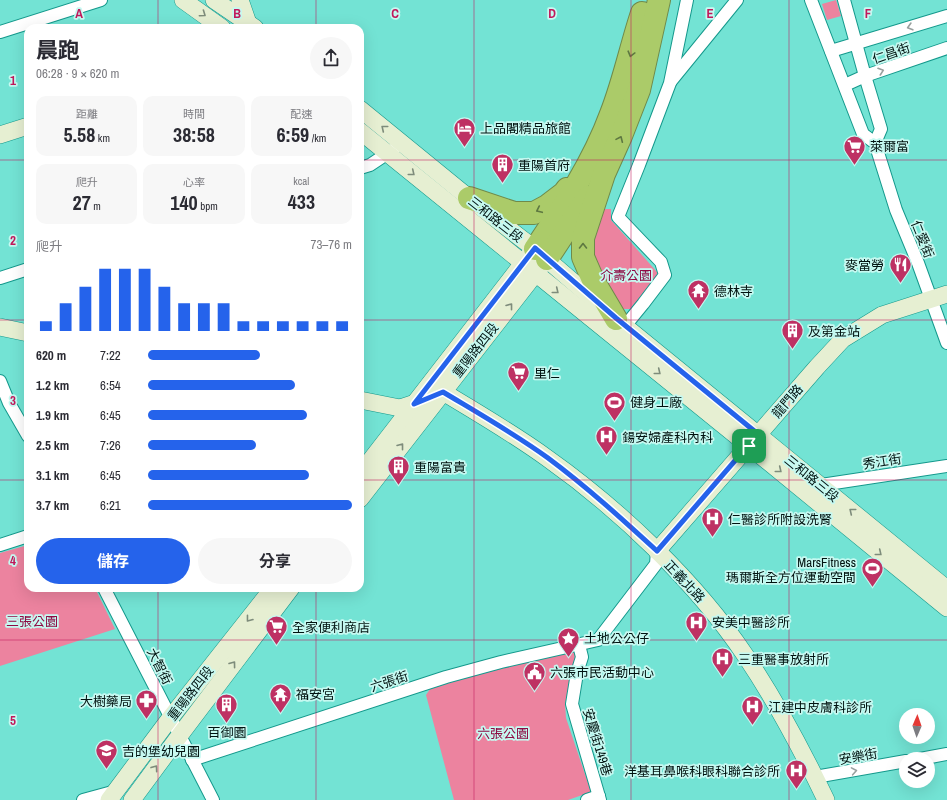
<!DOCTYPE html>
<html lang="zh-TW">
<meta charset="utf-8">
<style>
:root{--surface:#fff;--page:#f7f7f7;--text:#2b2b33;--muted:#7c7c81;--accent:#2563eb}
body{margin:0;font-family:"Archivo Narrow","Noto Sans TC",sans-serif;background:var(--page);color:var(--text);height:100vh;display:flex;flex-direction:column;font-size:15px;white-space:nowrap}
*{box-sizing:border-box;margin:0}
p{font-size:13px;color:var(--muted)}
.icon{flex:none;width:22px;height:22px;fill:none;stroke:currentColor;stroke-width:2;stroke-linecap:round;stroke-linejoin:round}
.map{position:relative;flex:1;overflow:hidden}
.sheet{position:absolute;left:24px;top:24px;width:340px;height:568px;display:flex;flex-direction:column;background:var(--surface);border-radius:12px;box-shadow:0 4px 16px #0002}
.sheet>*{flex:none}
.needle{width:26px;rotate:2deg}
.tools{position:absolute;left:899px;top:708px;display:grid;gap:8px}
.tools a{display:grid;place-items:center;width:36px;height:36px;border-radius:50%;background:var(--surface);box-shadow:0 4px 16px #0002;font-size:20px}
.pin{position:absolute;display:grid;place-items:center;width:34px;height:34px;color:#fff;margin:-17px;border-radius:8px;box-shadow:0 2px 6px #0006}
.round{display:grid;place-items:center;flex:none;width:42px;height:42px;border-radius:21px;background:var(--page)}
.overview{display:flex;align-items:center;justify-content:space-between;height:68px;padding:0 12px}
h1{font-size:22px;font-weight:700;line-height:30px}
.figures{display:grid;grid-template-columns:repeat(3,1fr);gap:6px;height:68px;padding:4px 12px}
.figures div{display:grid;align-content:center;border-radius:10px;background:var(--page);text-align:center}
.figures b{font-size:20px;font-weight:700}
.figures small{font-size:11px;font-weight:400}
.figures p{font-size:11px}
.chart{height:112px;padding:8px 12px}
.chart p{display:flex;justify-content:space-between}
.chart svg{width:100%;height:72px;margin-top:4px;stroke:var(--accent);stroke-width:6}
.cta{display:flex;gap:8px;margin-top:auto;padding:8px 12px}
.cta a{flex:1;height:46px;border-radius:24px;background:var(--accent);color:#fff;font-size:16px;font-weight:700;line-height:46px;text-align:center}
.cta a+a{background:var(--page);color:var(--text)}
ul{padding:0 12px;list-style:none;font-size:13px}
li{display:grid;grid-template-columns:64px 48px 1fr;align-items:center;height:30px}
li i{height:10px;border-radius:5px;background:var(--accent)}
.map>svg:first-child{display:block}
</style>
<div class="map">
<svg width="947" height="800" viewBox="0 0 947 800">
<rect width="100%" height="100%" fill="#73e3d4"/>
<g fill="#ec839f">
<path d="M836 0 841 16 827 20 822 4Z"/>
<path d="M600 209H611V220L657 272V276L632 309H622L600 282 589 236Z"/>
<path d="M28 545V588H95L115 629 0 666V553Z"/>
<path d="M576 649 571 684 565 703 566 718 591 792 568 800H454L426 695 430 689 492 669Z"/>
</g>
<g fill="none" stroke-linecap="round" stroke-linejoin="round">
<defs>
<g id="street">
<path d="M811 0 863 134 875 143 896 210 918 263 947 343"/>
<path d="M844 0 865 76 881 129 875 143"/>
<path d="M0 32 101 0"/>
<path d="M831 51 947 16"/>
<path d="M671 81 737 0"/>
<path d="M845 85 865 76 947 48"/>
<path d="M360 168 370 165 394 149"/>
<path d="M0 278 28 269"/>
<path d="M625 326 643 304 665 275 661 262 618 217 639 165 670 83 687 0"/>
<path d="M0 381 9 403 28 436"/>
<path d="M821 485 947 466"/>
<path d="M0 545 28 536"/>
<path d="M104 588 213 800"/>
<path d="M579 645 582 657 577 673 572 704 600 800"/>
<path d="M920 759 947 754"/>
<path d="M192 760 446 677 501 662 598 640 656 564 657 551"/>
<path d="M815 777 906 761"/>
<path d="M83 800 116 791"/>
<path d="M587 800 599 796"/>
</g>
<g id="secondary">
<path d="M183 0 222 28"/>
<path d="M214 0 255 28"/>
<path d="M240 0 249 26"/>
<path d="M360 109 469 198 535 249 616 319 947 589"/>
<path d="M360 131 749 446 947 608"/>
<path d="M0 135 28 126"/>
<path d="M0 327 28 333"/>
<path d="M443 392C478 413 514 434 547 458 619 509 696 582 745 655 776 701 802 750 826 800"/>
<path d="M360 400 400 408 418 402"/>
<path d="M360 474 530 254"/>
<path d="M360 499 542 265"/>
<path d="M657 551 817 367 843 339 882 315 947 294"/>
<path d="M109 800 171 717 273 588"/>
<path d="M132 800 180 735 291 588"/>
</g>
<g id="highway">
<path d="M469 198 514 213H534L547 206 564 193 567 189"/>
<path d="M535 249C564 206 593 163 611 114 624 81 631 46 642 13"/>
<path d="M547 259 588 197"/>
<path d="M616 319 593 280 583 257V238L604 174 621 136 639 90 659 0"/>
</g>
</defs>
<use href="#street" stroke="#14998c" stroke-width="14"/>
<use href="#secondary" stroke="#14998c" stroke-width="18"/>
<use href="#highway" stroke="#6f8a4a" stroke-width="24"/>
<use href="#street" stroke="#fff" stroke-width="12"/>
<use href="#secondary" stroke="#e6efd2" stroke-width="17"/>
<use href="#highway" stroke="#abcb69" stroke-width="22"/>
</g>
<defs><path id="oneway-chevron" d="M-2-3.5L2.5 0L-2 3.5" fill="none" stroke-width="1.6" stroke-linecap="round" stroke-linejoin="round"/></defs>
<g stroke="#7e8c7b">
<use href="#oneway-chevron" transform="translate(203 14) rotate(35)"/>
<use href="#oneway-chevron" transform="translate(384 128) rotate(-141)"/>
<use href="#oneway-chevron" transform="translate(412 173) rotate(39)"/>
<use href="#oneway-chevron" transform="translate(556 291) rotate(39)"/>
<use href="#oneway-chevron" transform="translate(510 306) rotate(-52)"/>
<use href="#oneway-chevron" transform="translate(658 372) rotate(39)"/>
<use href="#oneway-chevron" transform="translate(401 446) rotate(-52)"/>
<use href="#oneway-chevron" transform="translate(779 470) rotate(39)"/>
<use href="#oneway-chevron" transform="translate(852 511) rotate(-141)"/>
<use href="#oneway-chevron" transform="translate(879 553) rotate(39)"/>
<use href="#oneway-chevron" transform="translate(249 619) rotate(128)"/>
<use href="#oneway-chevron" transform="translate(233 664) rotate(-53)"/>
<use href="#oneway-chevron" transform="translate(155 768) rotate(-54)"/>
</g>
<g stroke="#99a09f">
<use href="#oneway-chevron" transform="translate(910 27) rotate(164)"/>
<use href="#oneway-chevron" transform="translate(881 71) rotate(-19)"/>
<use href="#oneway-chevron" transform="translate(854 771) rotate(-10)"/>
</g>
<g stroke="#5e7841">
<use href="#oneway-chevron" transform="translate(631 54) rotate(105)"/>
<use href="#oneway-chevron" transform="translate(620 139) rotate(-66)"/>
<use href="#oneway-chevron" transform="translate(539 210) rotate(155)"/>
<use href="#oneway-chevron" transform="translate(583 246) rotate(-90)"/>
</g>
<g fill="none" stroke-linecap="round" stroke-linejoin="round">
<defs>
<path id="route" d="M535 248 616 318 758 434 657 551C622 519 587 487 548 458 515 434 478 413 443 392L414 404Z"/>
</defs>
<use href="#route" stroke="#fff" stroke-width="8"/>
<use href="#route" stroke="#2563eb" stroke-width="5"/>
</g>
<path fill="none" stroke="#c2185b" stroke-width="1" stroke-opacity="0.55" d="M158 0V28M316 0V28M474 0V800M631 0V800M789 0V800M0 160H28M360 160H947M0 320H28M360 320H947M0 480H28M360 480H947M158 588V800M316 588V800M0 640H947"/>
<defs>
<symbol id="hotel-pin" viewBox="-11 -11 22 30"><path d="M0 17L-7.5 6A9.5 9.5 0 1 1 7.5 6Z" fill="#be3163" stroke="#c6f9f1"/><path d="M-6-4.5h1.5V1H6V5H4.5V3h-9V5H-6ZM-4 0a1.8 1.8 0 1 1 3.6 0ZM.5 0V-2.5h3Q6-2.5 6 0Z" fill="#fff"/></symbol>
<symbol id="supermarket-pin" viewBox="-11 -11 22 30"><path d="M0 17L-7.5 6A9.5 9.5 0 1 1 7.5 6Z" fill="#be3163" stroke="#c6f9f1"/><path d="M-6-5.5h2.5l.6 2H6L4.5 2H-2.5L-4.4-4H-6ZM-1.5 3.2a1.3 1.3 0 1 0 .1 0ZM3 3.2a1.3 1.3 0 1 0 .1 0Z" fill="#fff"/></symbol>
<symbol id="building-pin" viewBox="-11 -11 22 30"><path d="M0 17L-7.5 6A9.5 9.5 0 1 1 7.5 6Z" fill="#be3163" stroke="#c6f9f1"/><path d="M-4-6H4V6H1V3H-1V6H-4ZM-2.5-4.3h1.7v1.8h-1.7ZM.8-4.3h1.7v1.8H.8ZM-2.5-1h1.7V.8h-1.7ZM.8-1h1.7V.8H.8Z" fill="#fff"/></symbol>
<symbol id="restaurant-pin" viewBox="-11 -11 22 30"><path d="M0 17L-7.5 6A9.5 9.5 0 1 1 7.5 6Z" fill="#be3163" stroke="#c6f9f1"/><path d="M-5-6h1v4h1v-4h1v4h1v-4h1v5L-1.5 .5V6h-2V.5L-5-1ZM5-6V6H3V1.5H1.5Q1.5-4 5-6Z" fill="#fff"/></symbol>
<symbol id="temple-pin" viewBox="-11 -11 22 30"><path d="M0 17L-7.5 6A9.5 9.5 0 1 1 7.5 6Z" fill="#be3163" stroke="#c6f9f1"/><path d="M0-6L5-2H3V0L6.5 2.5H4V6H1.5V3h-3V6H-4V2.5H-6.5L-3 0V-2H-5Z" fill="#fff"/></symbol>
<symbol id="stadium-pin" viewBox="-11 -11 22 30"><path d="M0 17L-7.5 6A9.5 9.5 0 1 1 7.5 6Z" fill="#be3163" stroke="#c6f9f1"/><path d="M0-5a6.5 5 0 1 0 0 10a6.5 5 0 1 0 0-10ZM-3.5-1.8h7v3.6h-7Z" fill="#fff"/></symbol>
<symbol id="hospital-pin" viewBox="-11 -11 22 30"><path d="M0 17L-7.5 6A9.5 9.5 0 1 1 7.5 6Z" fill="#be3163" stroke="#c6f9f1"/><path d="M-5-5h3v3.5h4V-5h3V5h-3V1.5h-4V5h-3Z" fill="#fff"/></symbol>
<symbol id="sight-pin" viewBox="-11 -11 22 30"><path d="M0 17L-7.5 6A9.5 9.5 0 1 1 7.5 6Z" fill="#be3163" stroke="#c6f9f1"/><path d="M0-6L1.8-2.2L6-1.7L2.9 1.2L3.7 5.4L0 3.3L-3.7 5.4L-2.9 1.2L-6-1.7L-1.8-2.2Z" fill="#fff"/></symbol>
<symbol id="civic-pin" viewBox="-11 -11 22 30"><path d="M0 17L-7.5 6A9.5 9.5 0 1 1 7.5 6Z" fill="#be3163" stroke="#c6f9f1"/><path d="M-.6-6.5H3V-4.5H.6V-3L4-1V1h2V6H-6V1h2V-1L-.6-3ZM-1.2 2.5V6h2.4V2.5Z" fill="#fff"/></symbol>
<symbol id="pharmacy-pin" viewBox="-11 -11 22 30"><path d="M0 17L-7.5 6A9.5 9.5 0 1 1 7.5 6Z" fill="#be3163" stroke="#c6f9f1"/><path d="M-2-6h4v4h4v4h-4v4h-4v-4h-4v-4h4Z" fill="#fff"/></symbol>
<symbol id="school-pin" viewBox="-11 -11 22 30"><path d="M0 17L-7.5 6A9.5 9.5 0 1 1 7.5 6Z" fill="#be3163" stroke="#c6f9f1"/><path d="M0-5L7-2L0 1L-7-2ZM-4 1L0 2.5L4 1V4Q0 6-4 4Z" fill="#fff"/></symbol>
</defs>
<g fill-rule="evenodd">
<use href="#hotel-pin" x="452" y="116" width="25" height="34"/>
<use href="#supermarket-pin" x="842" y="134" width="25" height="34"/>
<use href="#building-pin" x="490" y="152" width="25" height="34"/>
<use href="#restaurant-pin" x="888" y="252" width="25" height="34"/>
<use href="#temple-pin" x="686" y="278" width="25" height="34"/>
<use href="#building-pin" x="780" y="318" width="25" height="34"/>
<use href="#supermarket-pin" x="506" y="360" width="25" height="34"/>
<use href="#stadium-pin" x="602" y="390" width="25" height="34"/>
<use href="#hospital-pin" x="594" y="424" width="25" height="34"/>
<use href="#building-pin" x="386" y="454" width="25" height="34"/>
<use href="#hospital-pin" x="700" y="506" width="25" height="34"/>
<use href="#stadium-pin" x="860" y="556" width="25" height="34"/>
<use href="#hospital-pin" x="684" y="610" width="25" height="34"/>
<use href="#supermarket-pin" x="264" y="614" width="25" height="34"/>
<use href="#sight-pin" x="556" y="626" width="25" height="34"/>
<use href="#hospital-pin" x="710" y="646" width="25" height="34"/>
<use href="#civic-pin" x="522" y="660" width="25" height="34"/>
<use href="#temple-pin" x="268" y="682" width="25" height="34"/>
<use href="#pharmacy-pin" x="134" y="688" width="25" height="34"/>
<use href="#building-pin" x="214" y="692" width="25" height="34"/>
<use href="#hospital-pin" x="740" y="694" width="25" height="34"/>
<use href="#school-pin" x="94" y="738" width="25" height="34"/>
<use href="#hospital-pin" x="784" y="758" width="25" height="34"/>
</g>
<g text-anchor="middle" stroke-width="3.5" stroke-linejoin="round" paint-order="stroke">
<g font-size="13" fill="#001210" stroke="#c6f9f1">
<text transform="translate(891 53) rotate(-19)" y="5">仁昌街</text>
<text transform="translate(496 219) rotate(38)" y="5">三和路三段</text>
<text transform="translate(923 239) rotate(68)" y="5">仁愛街</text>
<text transform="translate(475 350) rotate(-52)" y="5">重陽路四段</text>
<text transform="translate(787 401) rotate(-49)" y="5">龍門路</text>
<text transform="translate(882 461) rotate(-9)" y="5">秀江街</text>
<text transform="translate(812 478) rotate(39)" y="5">三和路三段</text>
<text transform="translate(685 581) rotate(47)" y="5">正義北路</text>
<text transform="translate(160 666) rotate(63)" y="5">大智街</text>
<text transform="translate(389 681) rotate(-18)" y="5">六張街</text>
<text transform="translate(190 693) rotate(-52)" y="5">重陽路四段</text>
<text transform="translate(598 742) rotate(73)" y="5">安慶街149巷</text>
<text transform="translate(858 756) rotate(-10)" y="5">安樂街</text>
</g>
<g font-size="13" fill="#001210" stroke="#c6f9f1" text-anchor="start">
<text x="480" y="133">上品閣精品旅館</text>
<text x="870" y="151">萊爾富</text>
<text x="518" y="170">重陽首府</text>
<text x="884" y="270" text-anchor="end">麥當勞</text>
<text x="714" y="296">德林寺</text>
<text x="808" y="336">及第金站</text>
<text x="534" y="378">里仁</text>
<text x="630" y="407">健身工廠</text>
<text x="622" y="442">鍚安婦產科內科</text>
<text x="414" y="472">重陽富貴</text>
<text x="728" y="524">仁醫診所附設洗腎</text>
<text x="856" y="567" text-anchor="end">MarsFitness<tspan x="856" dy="15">瑪爾斯全方位運動空間</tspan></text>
<text x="712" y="627">安美中醫診所</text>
<text x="292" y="632">全家便利商店</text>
<text x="584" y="643">土地公公仔</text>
<text x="738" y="664">三重醫事放射所</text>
<text x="550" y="677">六張市民活動中心</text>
<text x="296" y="699">福安宮</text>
<text x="132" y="706" text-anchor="end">大樹藥局</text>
<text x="768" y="712">江建中皮膚科診所</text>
<text x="227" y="737" text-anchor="middle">百御園</text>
<text x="122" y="756">吉的堡幼兒園</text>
<text x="780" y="776" text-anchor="end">洋基耳鼻喉科眼科聯合診所</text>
</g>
<g font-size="13" fill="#8e0a43" stroke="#c6f9f1">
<text x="626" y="280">介壽公園</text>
<text x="32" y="626">三張公園</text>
<text x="503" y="738">六張公園</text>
</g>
</g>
<g font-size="13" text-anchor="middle" font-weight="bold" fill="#c2185b" stroke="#c6f9f1" stroke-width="3.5" stroke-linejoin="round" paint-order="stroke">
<text x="79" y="18">A</text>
<text x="237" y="18">B</text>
<text x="395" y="18">C</text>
<text x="552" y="18">D</text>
<text x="710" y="18">E</text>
<text x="868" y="18">F</text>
<text x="13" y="85">1</text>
<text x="13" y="245">2</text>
<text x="13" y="405">3</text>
<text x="13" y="565">4</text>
<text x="13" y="725">5</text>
</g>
</svg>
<div class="tools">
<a><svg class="needle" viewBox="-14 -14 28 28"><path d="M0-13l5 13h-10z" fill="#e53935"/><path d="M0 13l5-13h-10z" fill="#7c7c81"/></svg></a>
<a><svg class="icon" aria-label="layers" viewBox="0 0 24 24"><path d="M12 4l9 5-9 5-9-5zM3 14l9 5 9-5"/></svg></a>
</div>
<div class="pin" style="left:749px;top:446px;background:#1e9e55"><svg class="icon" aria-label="arrive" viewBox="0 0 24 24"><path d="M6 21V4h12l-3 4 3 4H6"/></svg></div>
<section class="sheet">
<div class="overview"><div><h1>晨跑</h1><p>06:28 · 9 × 620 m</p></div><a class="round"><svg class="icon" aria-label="share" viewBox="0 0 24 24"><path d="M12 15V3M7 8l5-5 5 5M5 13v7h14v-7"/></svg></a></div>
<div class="figures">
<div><p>距離</p><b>5.58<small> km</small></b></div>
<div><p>時間</p><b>38:58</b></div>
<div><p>配速</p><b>6:59<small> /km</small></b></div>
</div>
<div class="figures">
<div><p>爬升</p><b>27<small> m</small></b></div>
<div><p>心率</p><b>140<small> bpm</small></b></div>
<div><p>kcal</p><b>433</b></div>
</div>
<div class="chart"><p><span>爬升</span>73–76 m</p>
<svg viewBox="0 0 160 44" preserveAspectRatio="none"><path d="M5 44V38M15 44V27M25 44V17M35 44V6M45 44V6M55 44V6M65 44V17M75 44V27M85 44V27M95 44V27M105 44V38M115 44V38M125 44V38M135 44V38M145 44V38M155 44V38"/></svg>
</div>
<ul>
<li><b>620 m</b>7:22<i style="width:55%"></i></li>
<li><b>1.2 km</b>6:54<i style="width:72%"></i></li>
<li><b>1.9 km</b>6:45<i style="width:78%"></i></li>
<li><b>2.5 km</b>7:26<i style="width:53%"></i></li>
<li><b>3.1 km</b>6:45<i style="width:79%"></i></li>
<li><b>3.7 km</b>6:21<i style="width:100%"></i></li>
</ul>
<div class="cta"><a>儲存</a><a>分享</a></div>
</section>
</div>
